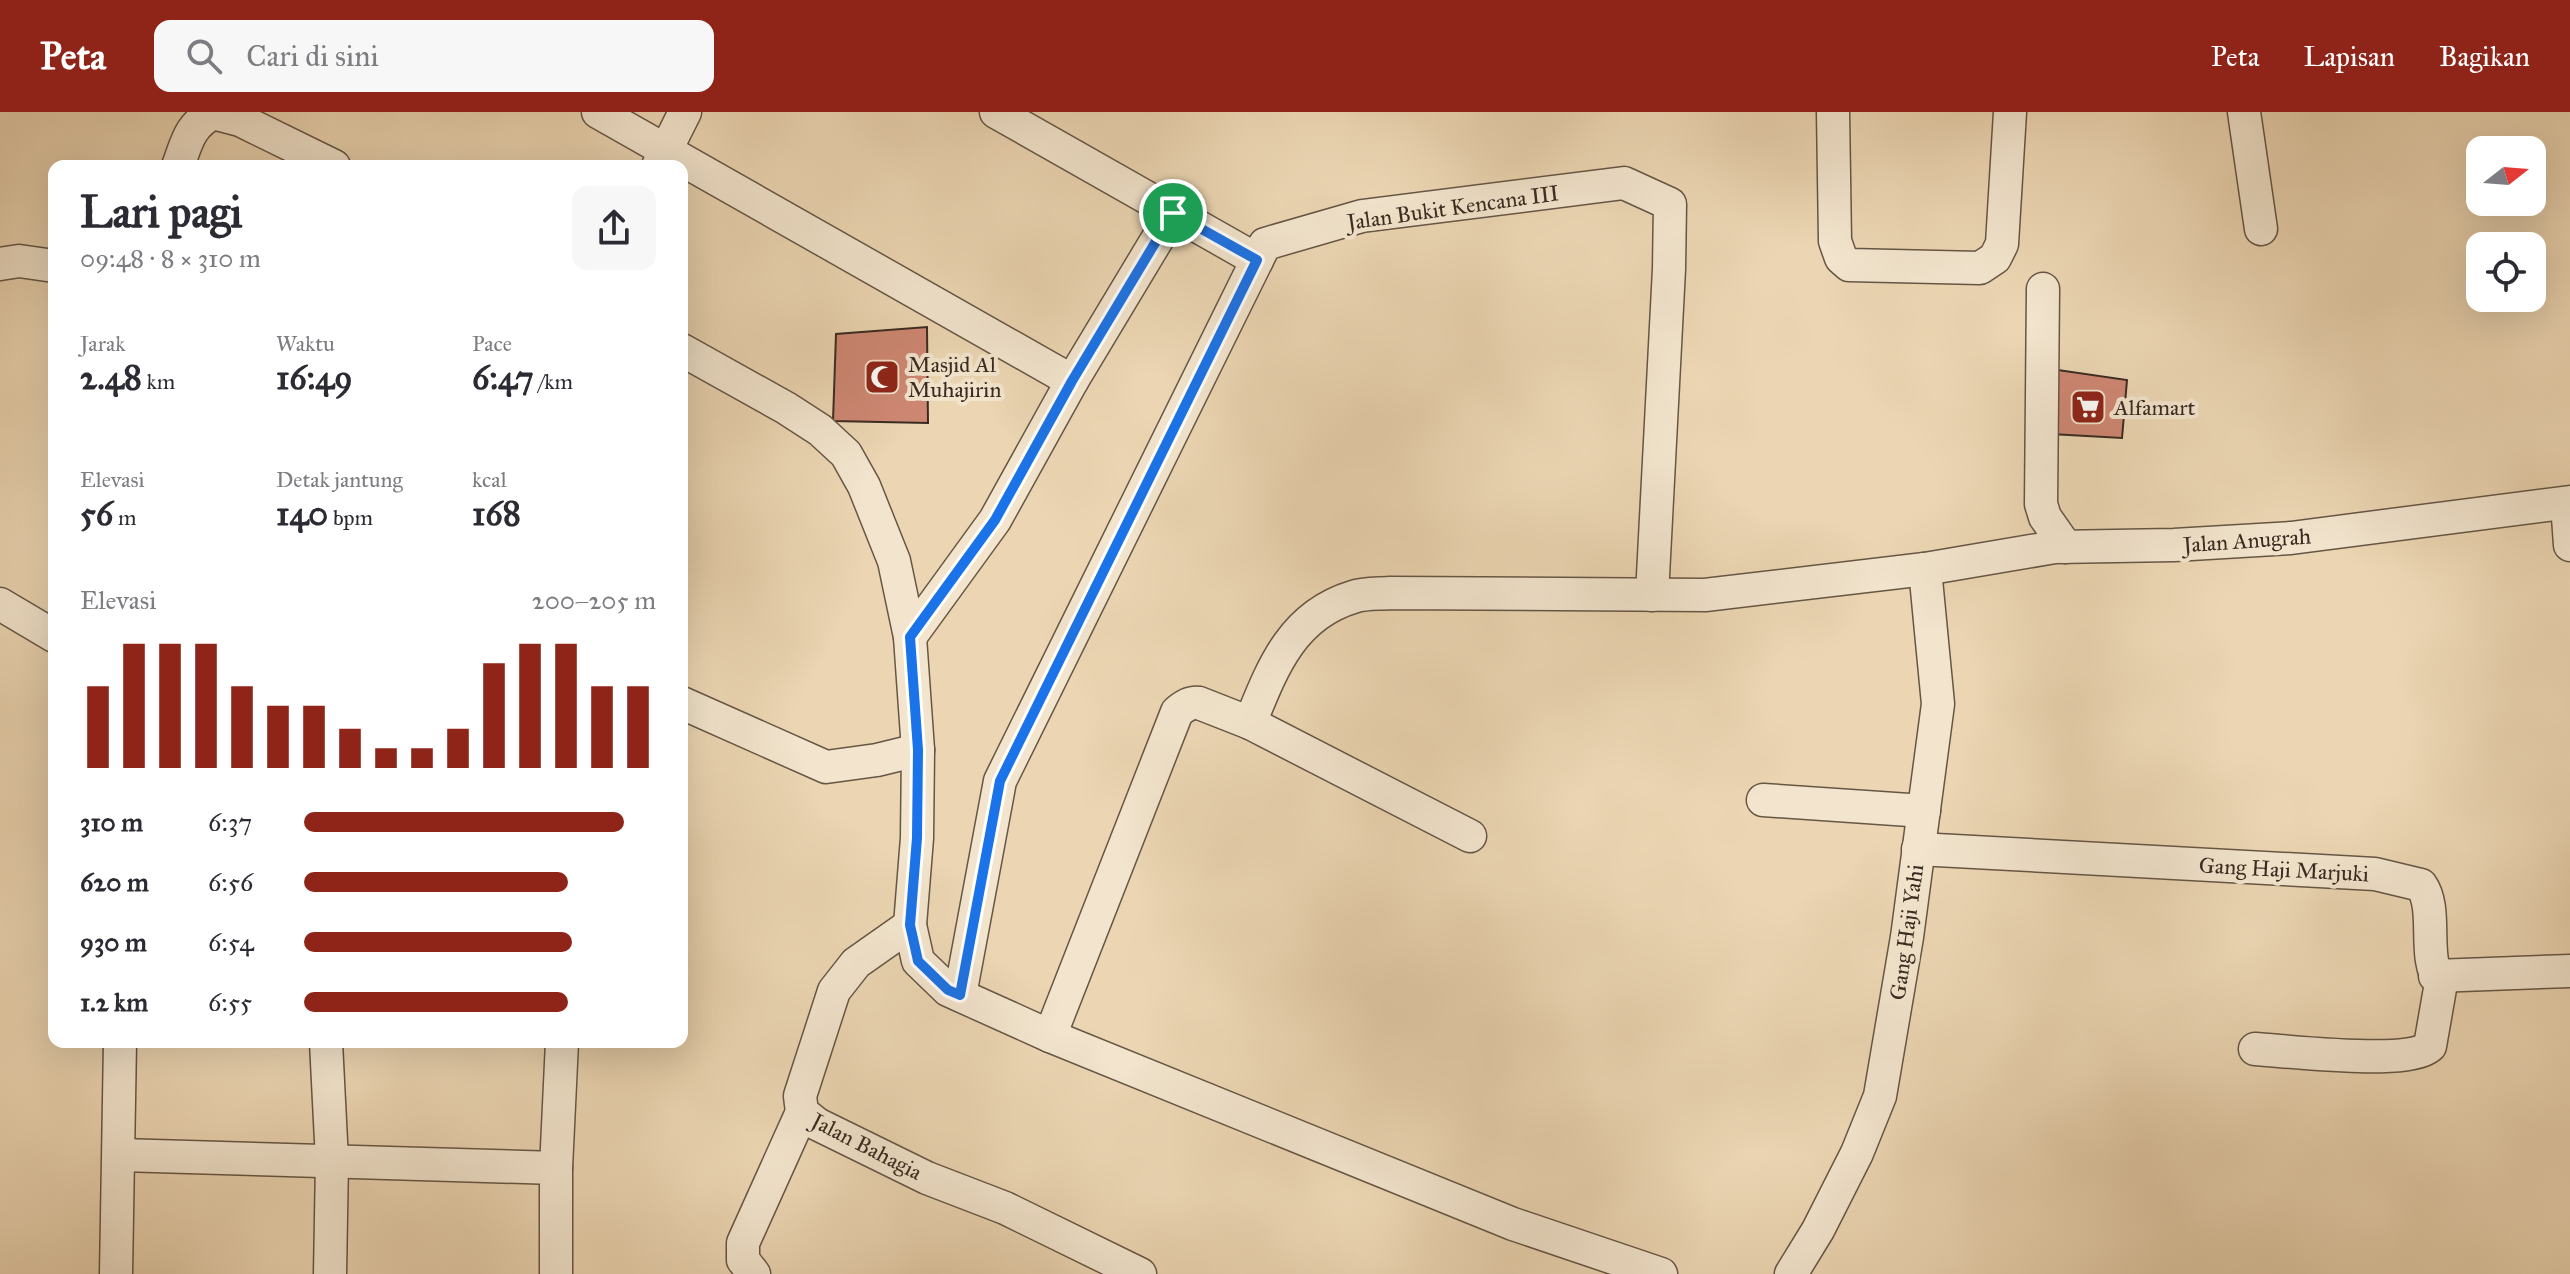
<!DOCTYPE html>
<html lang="id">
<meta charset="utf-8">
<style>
:root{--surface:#fff;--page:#f7f7f7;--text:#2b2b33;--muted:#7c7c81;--accent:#8f2418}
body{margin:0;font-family:"IM FELL Great Primer",serif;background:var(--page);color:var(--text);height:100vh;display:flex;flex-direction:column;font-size:30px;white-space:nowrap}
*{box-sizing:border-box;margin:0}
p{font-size:26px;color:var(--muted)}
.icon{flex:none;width:44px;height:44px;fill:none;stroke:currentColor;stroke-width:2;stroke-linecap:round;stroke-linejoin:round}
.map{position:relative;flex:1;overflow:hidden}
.panel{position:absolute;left:48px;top:48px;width:640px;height:888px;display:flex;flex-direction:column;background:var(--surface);border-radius:16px;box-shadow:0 8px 32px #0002}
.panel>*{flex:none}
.needle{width:52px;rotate:73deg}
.controls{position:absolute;left:2466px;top:24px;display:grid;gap:16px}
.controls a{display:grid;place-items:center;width:80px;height:80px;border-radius:16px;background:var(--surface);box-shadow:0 8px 32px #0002;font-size:40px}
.pin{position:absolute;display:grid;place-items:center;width:68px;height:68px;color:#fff;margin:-34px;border:4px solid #fff;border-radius:50%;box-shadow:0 2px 8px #0007}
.round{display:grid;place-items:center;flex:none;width:84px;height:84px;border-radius:16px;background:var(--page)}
.head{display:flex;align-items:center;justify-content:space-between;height:136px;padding:0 32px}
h1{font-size:44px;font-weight:800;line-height:60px}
.figures{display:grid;grid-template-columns:repeat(3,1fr);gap:12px;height:136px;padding:8px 32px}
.figures div{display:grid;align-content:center}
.figures b{font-size:34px;font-weight:800}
.figures small{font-size:22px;font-weight:400}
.figures p{font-size:22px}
.chart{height:224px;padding:16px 32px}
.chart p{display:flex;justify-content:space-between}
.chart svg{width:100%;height:144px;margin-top:8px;stroke:var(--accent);stroke-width:6}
ul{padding:0 32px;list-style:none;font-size:26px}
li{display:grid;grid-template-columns:128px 96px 1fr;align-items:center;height:60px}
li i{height:20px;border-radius:10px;background:var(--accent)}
header{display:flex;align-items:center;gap:48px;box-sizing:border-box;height:112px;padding:0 40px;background:var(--accent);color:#fff}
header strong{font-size:38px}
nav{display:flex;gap:44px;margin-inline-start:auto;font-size:28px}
.search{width:560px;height:72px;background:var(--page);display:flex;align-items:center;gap:20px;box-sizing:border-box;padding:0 28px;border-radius:16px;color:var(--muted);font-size:30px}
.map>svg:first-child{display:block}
</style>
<header>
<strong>Peta</strong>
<div class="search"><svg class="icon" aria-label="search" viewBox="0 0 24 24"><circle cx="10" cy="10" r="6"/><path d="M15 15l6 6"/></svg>Cari di sini</div>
<nav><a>Peta</a><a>Lapisan</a><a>Bagikan</a></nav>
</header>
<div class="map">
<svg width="2570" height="1162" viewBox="0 0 2570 1162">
<rect width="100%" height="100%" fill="#ebd5b2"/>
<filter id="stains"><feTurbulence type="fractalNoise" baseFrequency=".0025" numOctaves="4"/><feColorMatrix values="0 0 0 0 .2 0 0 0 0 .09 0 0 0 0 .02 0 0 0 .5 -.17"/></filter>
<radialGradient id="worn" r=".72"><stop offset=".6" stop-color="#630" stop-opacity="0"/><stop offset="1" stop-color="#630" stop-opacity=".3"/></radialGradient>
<g fill="#ce8773" stroke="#392b21" stroke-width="2">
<path d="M927 215 928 311 833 309 836 222Z"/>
<path d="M2051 257 2127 268 2122 326 2051 322Z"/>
</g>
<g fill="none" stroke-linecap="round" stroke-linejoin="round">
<defs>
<g id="street">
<path d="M598 0 1072 269"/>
<path d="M996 0 1257 148"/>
<path d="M1833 0 1835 129 1841 146 1849 153 1980 156 1995 146 2002 132 2010 0"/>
<path d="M2244 0 2261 117"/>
<path d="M178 54C187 30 189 14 213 1L240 8 334 54"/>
<path d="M658 54 685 0"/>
<path d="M0 152 19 149 54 154"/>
<path d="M2043 177 2041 392 2045 405 2066 435"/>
<path d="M682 238 786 296 820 318 846 342 864 374 894 449 910 525 918 638 917 726 910 813 918 849 948 878 1050 924 1513 1112 1661 1162"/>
<path d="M2567 391 2570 433"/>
<path d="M0 492 54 524"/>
<path d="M910 525 995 408 1072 269 1173 101"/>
<path d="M682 591 826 655 877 648 918 638"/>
<path d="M1250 611C1272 557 1291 504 1353 485 1364 481 1378 482 1390 481L1705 483 1925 457 2055 435 2174 433 2291 426 2570 390"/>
<path d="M1763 688 1924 699"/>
<path d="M1918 737 2375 762 2421 773C2439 798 2421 846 2441 871L2430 934C2408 954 2289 939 2255 937"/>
<path d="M910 813 856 851 834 879 800 984 802 1000 817 1012 927 1066 1005 1096 1140 1162"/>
<path d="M2435 864 2570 859"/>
<path d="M960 883 1000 669 1265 132 1362 104 1624 71 1670 92 1669 157 1652 483"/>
<path d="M1050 924 1177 600C1184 594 1190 590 1199 591L1250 611 1470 724"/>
<path d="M326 930 332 1049 330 1162"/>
<path d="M120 1043 556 1056"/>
<path d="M116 1162 120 930"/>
<path d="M556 1162V1056L562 930"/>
<path d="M754 1162 743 1148V1131L802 1000"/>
<path d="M1791 1162 1818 1118 1857 1041 1880 984 1907 825 1938 592 1925 457"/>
</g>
</defs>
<use href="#street" stroke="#665645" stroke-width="35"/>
<use href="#street" stroke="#f2e4cd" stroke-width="32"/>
</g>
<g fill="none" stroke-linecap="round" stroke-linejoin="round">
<defs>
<path id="route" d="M1173 101 1257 148 1000 669 960 883 948 878 918 849 910 813 917 726 918 638 910 525 995 408 1072 269Z"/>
</defs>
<use href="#route" stroke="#fff" stroke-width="16"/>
<use href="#route" stroke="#1a73e8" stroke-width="10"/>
</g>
<defs>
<symbol id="mosque-square" viewBox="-11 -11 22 22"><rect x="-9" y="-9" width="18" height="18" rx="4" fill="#8f2418" stroke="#f2e4cd"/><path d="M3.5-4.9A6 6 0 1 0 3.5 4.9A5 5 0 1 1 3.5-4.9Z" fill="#fff"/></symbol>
<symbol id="supermarket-square" viewBox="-11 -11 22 22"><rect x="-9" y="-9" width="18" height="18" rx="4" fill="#8f2418" stroke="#f2e4cd"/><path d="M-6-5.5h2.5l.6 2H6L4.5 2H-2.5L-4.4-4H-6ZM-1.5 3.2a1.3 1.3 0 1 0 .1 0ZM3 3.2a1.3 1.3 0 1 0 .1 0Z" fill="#fff"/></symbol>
</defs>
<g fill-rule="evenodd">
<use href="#mosque-square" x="862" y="245" width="40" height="40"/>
<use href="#supermarket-square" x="2068" y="275" width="40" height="40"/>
</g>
<g text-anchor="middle" stroke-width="8" stroke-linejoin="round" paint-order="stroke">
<g font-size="22" fill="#392b21" stroke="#f2e4cd">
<text transform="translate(1453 95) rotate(-8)" y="8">Jalan Bukit Kencana III</text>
<text transform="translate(2247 428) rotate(-4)" y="8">Jalan Anugrah</text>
<text transform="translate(2284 757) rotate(3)" y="8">Gang Haji Marjuki</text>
<text transform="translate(1906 820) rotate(-82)" y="8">Gang Haji Yahi</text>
<text transform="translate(867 1034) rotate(27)" y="8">Jalan Bahagia</text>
</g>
<g font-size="22" fill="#392b21" stroke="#f2e4cd" text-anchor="start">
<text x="908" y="260">Masjid Al<tspan x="908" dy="25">Muhajirin</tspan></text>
<text x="2114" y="303">Alfamart</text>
</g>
</g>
<rect width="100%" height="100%" filter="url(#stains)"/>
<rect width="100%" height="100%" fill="url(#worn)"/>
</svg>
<div class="controls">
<a><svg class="needle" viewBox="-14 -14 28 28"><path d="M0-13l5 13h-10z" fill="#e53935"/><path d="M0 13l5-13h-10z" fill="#7c7c81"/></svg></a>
<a><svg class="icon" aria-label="locate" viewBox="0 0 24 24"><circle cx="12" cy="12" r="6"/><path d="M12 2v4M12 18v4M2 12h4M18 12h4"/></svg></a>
</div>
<div class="pin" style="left:1173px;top:101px;background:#1e9e55"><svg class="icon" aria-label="arrive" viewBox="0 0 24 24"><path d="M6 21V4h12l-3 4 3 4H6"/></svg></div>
<section class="panel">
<div class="head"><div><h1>Lari pagi</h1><p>09:48 · 8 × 310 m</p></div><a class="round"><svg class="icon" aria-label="share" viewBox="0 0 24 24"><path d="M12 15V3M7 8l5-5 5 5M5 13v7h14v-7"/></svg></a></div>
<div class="figures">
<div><p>Jarak</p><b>2.48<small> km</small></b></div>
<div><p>Waktu</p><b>16:49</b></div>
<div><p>Pace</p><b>6:47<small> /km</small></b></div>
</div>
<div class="figures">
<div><p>Elevasi</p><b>56<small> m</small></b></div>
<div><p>Detak jantung</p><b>140<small> bpm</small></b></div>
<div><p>kcal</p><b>168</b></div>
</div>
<div class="chart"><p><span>Elevasi</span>200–205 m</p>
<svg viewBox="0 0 160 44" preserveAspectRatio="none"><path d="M5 44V19M15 44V6M25 44V6M35 44V6M45 44V19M55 44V25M65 44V25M75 44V32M85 44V38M95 44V38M105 44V32M115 44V12M125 44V6M135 44V6M145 44V19M155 44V19"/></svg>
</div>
<ul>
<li><b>310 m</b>6:37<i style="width:91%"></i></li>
<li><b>620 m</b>6:56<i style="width:75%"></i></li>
<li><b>930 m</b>6:54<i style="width:76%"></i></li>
<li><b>1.2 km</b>6:55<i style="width:75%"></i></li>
</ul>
</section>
</div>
